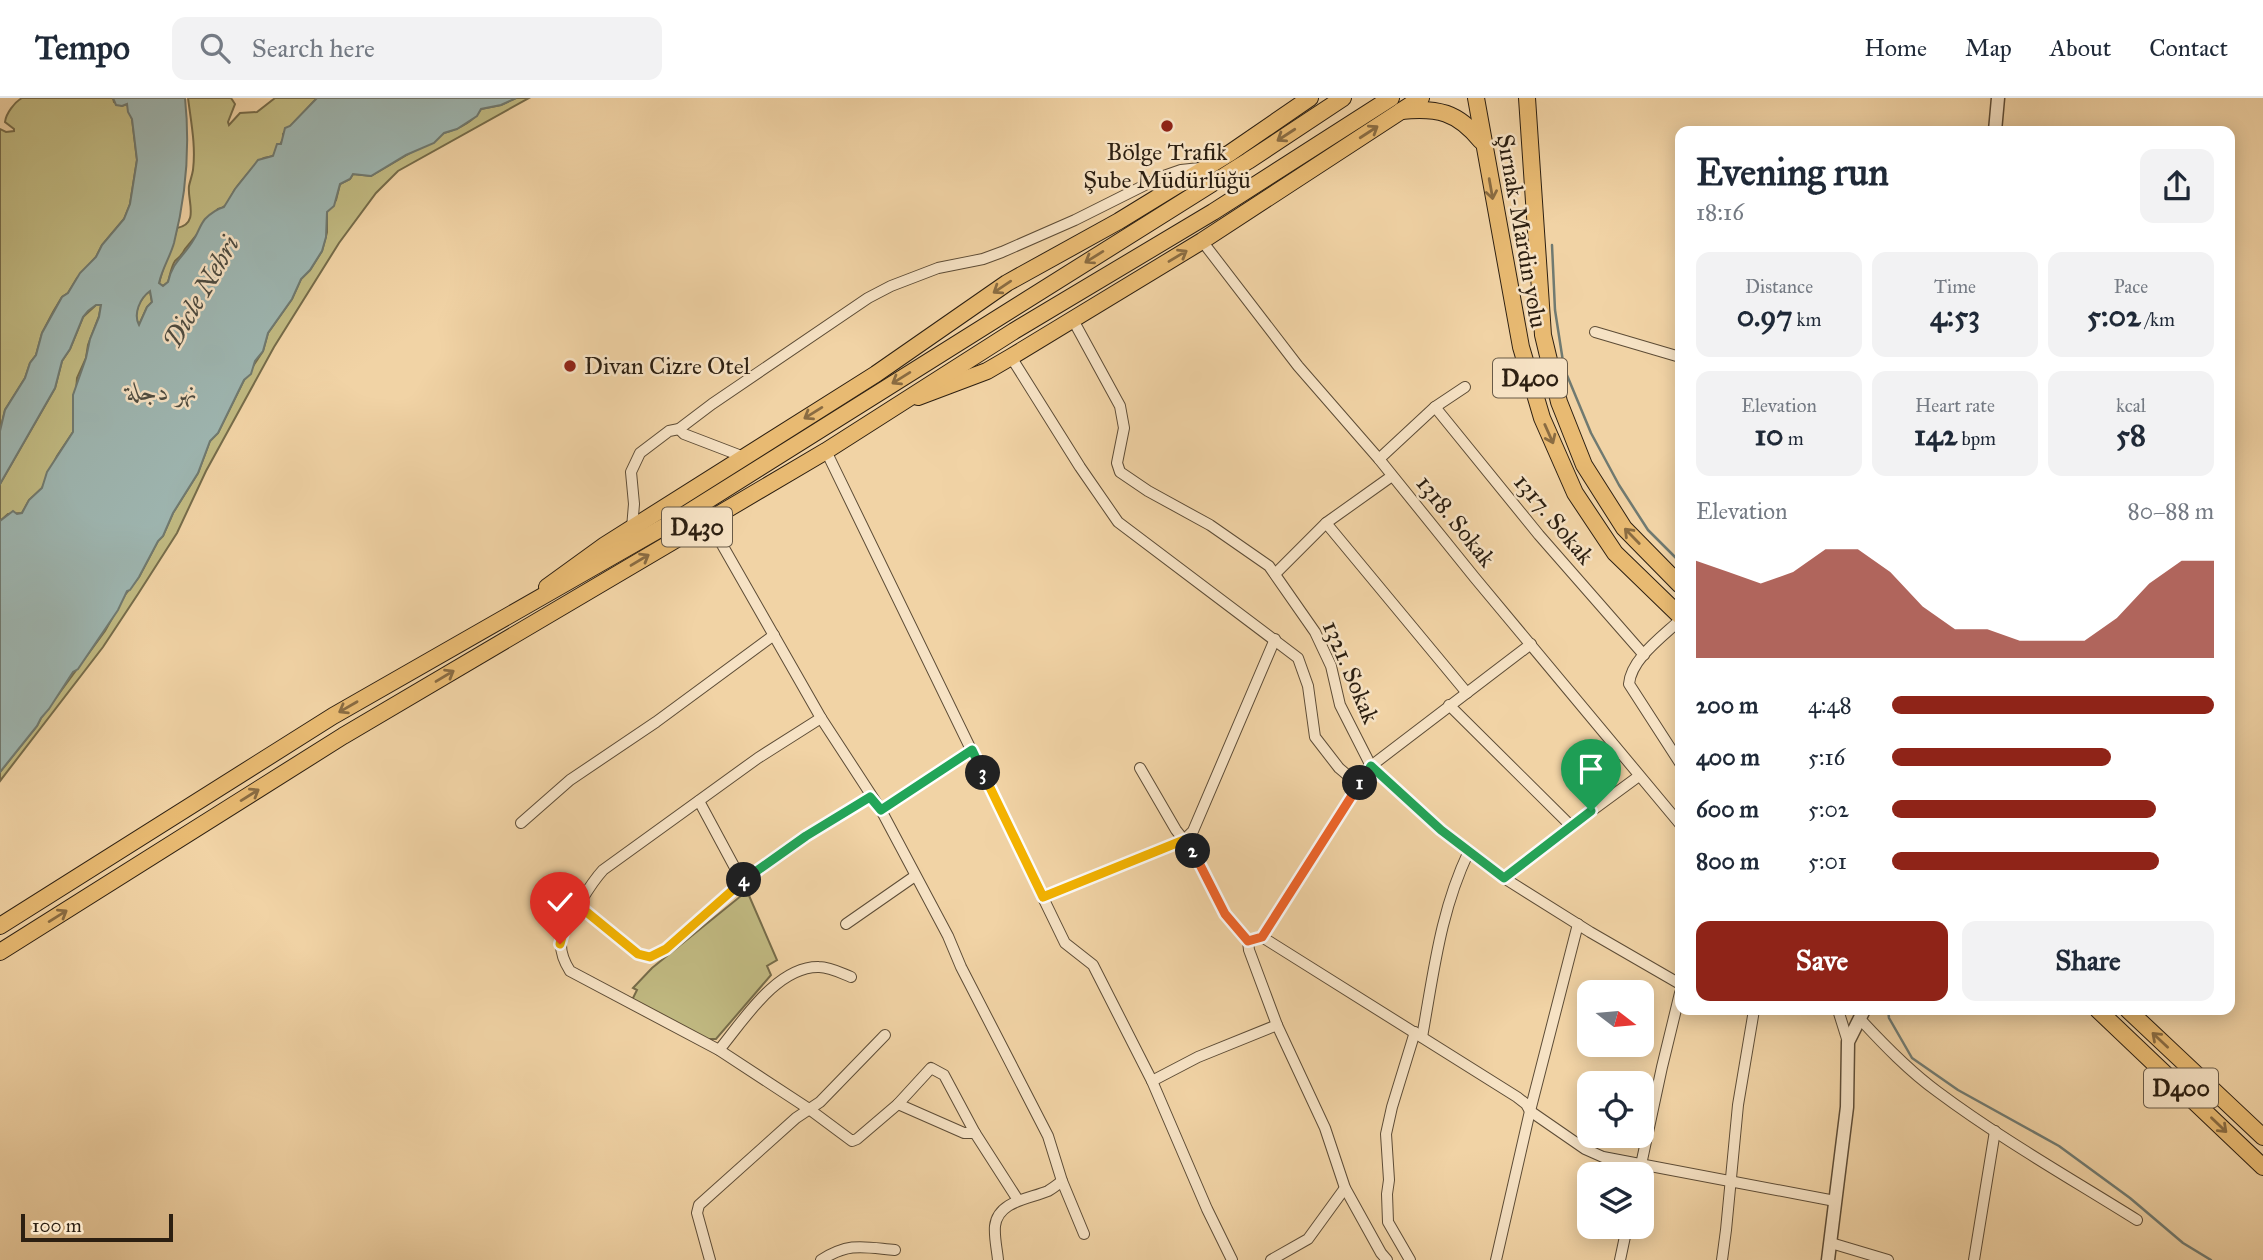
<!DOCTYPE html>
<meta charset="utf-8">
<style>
:root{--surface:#fff;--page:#f2f2f3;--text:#1f2937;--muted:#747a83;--line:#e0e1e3;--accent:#8f2418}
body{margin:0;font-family:"IM FELL Great Primer",Amiri,serif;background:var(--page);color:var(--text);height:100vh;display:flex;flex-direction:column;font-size:26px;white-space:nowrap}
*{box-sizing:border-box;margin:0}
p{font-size:23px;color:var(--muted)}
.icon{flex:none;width:38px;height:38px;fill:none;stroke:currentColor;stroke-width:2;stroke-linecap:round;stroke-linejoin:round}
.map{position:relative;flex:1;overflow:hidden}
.drawer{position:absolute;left:1675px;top:28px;width:560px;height:889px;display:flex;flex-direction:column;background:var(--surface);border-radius:14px;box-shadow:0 4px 18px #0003}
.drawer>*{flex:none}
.needle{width:46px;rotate:106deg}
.tools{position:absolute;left:1577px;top:882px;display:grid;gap:14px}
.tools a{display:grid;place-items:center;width:77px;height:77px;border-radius:14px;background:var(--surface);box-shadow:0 4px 18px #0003;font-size:35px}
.scale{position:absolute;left:21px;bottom:18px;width:152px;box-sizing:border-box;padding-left:7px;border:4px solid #2c1f11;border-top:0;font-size:19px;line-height:24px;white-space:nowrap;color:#2c1f11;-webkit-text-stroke:5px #f6e2c4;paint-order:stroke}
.pin{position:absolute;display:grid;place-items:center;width:60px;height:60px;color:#fff;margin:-72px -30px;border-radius:50% 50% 50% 0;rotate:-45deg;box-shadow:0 0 7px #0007}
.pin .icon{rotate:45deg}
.km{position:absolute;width:35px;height:35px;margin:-18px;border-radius:50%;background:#222;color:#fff;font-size:19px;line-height:35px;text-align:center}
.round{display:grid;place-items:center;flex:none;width:74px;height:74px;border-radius:14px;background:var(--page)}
.overview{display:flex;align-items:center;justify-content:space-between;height:119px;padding:0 21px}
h1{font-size:38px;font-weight:800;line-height:52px}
.stats{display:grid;grid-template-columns:repeat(3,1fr);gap:10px;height:119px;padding:7px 21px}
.stats div{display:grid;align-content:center;border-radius:14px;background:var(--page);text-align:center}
.stats b{font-size:30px;font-weight:800}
.stats small{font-size:19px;font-weight:400}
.stats p{font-size:19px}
.chart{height:196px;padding:14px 21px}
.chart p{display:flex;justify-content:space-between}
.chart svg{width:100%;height:126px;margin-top:7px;fill:var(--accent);opacity:.7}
.primary-button{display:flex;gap:14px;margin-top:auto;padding:14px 21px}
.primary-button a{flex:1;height:80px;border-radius:14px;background:var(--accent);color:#fff;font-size:28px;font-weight:800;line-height:80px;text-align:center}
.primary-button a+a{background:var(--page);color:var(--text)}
ul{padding:0 21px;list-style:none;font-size:23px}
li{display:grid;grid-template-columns:112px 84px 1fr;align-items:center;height:52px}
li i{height:18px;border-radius:9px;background:var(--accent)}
header{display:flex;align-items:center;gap:42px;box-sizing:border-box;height:98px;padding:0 35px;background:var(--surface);border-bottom:2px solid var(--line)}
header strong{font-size:33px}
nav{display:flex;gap:38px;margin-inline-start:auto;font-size:24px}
.search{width:490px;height:63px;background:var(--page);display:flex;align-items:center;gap:18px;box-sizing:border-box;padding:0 24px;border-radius:14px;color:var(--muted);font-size:26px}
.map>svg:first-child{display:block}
</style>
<header>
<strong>Tempo</strong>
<div class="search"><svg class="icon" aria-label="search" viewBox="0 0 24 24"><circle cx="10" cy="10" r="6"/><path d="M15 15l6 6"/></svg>Search here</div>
<nav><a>Home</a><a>Map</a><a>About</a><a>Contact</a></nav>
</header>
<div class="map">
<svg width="2263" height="1162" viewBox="0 0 2263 1162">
<rect width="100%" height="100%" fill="#f1d3a5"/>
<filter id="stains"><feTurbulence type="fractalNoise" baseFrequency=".00286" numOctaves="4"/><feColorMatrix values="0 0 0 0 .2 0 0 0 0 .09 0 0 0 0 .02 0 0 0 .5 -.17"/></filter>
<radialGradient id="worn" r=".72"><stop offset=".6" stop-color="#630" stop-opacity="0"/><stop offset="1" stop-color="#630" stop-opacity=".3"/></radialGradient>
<g fill="#c1ba82" stroke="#766c4a" stroke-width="2">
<path d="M22 0H113L114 4 122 8 127 6 132 21 137 62 130 106 124 121 102 147 96 159 77 180 68 195 62 199 53 214 42 235 36 257 30 265 25 280 5 312 0 333V31L6 34 14 33V31L5 24C6 15 15 4 22 0Z"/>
<path d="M188 0H231L235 6 228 24 229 27 240 15 257 14 275 0H317L283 36 284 40 273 58C271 59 264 59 262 61 257 64 235 90 233 95 228 103 228 109 218 111L185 151C182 158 180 158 175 163 171 169 170 178 168 184L163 188 159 186C163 166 173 150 177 130 200 126 187 102 189 88 190 83 192 78 193 72 196 48 191 24 188 0Z"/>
<path d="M516 0H529L398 73 376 95 339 145 274 249 206 373 177 435 138 496 103 549 0 683V674L37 628 41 620 105 533 125 497 139 479 158 443 163 438 173 415 198 375 210 343 218 335 244 282 263 253 268 235 292 201 301 181 310 172 322 153 327 134V113L336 102 340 86 350 81 353 76 371 78 444 35C458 31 474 23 481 11L501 7Z"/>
<path d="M150 193 152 204 147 209 139 227C132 216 140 200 150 193Z"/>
<path d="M96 207H101L99 218 88 247 86 260 77 280 73 334 57 358 42 390 29 402 22 415 8 416 0 423V386L55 290 62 263 70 251 83 219Z"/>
<path d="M747 793 777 862 767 868 771 877 716 941H706L632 902 637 892 633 890 652 870Z"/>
</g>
<path fill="#9eb6b1" stroke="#707a71" stroke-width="2" fill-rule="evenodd" d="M113 0H185C190 48 186 98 174 145 170 159 162 171 159 185L163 188 168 184C173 162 184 159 194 141 198 135 200 127 205 121 210 116 217 111 224 109L235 91 258 62 273 58 277 46H281L285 30 290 28 317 0H516L501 7 481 11 477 18 457 31 444 35 434 45 406 57 371 78 353 76 350 81 340 86 334 108 327 114 326 139 322 153 310 172 301 181 292 201 268 235 263 253 255 263 251 276 244 282 218 335 210 343 198 375 173 415 163 438 158 443 139 479 130 492 127 493 118 512 78 571 73 574 49 611 41 620 37 628 0 674V423L13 413 17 416 22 415 29 402 42 390 47 374 73 334V297L86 260 90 241 99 219 101 207H96L88 213 83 219 70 251 62 263 55 290 0 386V333L5 312 25 280 30 265 36 257 42 235 62 199 68 195 80 175 96 159 102 147 124 121 130 106 137 62 132 21 128 14 127 6 122 8 116 7ZM150 193 152 204 147 209 139 227C133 216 140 200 150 193Z"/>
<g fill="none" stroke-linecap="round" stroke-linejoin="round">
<g stroke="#707a71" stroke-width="2.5">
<path d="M1552 147 1555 212 1564 270 1591 335 1619 387 1648 432 1680 464"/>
<path d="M1888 912 1889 920 1912 960 1958 992 2059 1048 2130 1100 2183 1145 2211 1162"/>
</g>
<defs>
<g id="minor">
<path d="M1202 143 1298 268 1379 361 1475 480 1680 726"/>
<path d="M1073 222 1120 308 1124 330 1117 365 1120 374 1148 393 1210 427 1269 468 1315 534 1331 568 1340 607 1371 668 1441 732 1504 780 1590 834 1680 886"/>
<path d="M1595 234 1680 259"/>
<path d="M1011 259 1080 369 1118 424 1298 560 1308 588 1315 639 1339 670 1359 687"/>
<path d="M1435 309 1539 437 1644 557"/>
<path d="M679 331 684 336 744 359"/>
<path d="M826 353 1065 845 1093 867 1152 983 1207 1111 1232 1162"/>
<path d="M1379 361 1435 309 1465 289"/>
<path d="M708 422 821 620 881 712 948 838 961 869 1048 1038 1062 1083 1084 1136"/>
<path d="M1326 425 1467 595"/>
<path d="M632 430 634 406 631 374 640 355 669 333 679 331 712 306 868 200 891 188 938 170 983 161 1002 154 1075 122 1161 79 1181 72 1200 70"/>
<path d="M1275 476 1326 425 1392 378"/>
<path d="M1680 522C1662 539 1631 561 1629 586L1680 665"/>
<path d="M1449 607 1571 728"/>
<path d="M821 620 758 660 603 772C592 784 586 795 578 808 562 832 553 846 570 873L719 952 809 1011 852 1043 857 1041 898 1006 931 970 944 977 975 1035 1018 1102"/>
<path d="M1140 670 1176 732 1191 751 1225 816 1248 843 1249 852 1277 927 1325 1030 1345 1090 1381 1155 1387 1162"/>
<path d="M699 703 742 783"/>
<path d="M881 712 972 652"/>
<path d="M521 725 570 682 656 624 774 537"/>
<path d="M1504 780 1571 728 1639 678"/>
<path d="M1043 799 1184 742 1193 733 1275 541"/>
<path d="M578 807 638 856 650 859 666 851 742 783 806 738 870 699"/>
<path d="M846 826 915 778"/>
<path d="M1262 839 1517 999 1526 1006 1530 1013 1585 1051 1603 1059 1835 1103"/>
<path d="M1257 840 1262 839 1371 668 1531 546"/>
<path d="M1838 912 1848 944"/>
<path d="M1860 921C1884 947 1909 973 1938 994 2001 1041 2070 1080 2137 1122"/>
<path d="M1422 939C1434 873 1440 814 1469 753"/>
<path d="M719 952C743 923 777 868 819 869 830 869 841 875 851 879"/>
<path d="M1152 983 1198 959 1277 927"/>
<path d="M898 1006 964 1035H975"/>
<path d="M1639 1076 1662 969 1680 895"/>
<path d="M1831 1145 1888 1162"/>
<path d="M710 1162 697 1115 699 1107 796 1020 820 1004 885 937"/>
<path d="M821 1162C850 1144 863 1149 895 1152"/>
<path d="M998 1162C997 1151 994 1139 995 1128 998 1103 1029 1101 1048 1093 1053 1090 1057 1087 1062 1083"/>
<path d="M1271 1162 1308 1141 1345 1090"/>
<path d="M1410 1162 1388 1124 1387 1096 1389 1082 1386 1036 1392 1009 1415 934"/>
<path d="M1496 1162 1530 1013 1578 826"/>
<path d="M1620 1162 1627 1129"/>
<path d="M1722 1162 1726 1132 1738 1007 1754 912"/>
<path d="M1974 1162 1995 1033"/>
</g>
<g id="tertiary">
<path d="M1995 33 1998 0"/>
<path d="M1828 1162 1847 1009 1848 944 1864 912"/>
</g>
<g id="primary">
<path d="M918 299 987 273 1011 259 1202 143 1421 0"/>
<path d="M547 489 605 447 876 276 1007 185 1119 123 1230 55 1310 0"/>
</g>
<g id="trunk">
<path d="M1476 0 1521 249 1542 320 1575 395 1615 455 1680 518"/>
<path d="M1527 0 1543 237 1559 304 1584 367 1624 430 1680 487"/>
<path d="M1401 13C1437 9 1458 14 1481 43"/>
<path d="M0 828 333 618 681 419 1248 63 1343 0"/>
<path d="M0 854 343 638 826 353 1014 233 1213 114 1391 0"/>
<path d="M2098 912 2263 1069"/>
<path d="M2128 912 2263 1039"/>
</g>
</defs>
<use href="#minor" stroke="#5d4c36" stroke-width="12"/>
<use href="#tertiary" stroke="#5d4c36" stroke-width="15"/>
<use href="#primary" stroke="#2c1f11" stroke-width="18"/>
<use href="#trunk" stroke="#2c1f11" stroke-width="18"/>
<use href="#minor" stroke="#f6e2c4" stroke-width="10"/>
<use href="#tertiary" stroke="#f6e2c4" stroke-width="12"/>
<use href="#primary" stroke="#e8ba72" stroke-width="16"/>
<use href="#trunk" stroke="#e8ba72" stroke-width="16"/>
</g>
<defs><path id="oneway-shaft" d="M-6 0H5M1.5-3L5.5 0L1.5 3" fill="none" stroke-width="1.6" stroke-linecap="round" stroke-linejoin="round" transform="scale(1.75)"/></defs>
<g stroke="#8a6c42">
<use href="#oneway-shaft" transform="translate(1369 34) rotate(-33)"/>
<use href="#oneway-shaft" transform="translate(1286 37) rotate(147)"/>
<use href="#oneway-shaft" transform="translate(1491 91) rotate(80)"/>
<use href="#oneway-shaft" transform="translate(1178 158) rotate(-31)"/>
<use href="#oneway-shaft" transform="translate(1094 159) rotate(148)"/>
<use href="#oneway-shaft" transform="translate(1002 189) rotate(146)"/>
<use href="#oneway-shaft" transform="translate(901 280) rotate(148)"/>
<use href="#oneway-shaft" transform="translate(813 315) rotate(148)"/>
<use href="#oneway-shaft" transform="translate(1549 336) rotate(66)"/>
<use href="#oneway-shaft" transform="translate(1632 438) rotate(-134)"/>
<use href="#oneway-shaft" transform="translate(640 462) rotate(-31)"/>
<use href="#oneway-shaft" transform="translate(445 578) rotate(-31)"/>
<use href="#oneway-shaft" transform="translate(348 609) rotate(150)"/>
<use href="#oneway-shaft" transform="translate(250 697) rotate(-32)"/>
<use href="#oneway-shaft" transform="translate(58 818) rotate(-32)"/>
<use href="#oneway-shaft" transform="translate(2160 942) rotate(-137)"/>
<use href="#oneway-shaft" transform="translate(2219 1027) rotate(44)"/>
</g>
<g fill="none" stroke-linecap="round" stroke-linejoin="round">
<defs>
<path id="split-1" d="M1360 685 1371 668 1441 732 1504 780 1591 713"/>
<path id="split-2" d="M1193 753 1225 816 1248 843 1262 839 1360 685"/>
<path id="split-3" d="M983 675 1043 799 1184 742 1193 753"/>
<path id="split-4" d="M744 782 806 738 870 699 881 712 972 652 983 675"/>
<path id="split-5" d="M560 846 566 824 578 807 638 856 650 859 666 851 744 782"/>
</defs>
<use href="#split-1" stroke="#fff" stroke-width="14"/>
<use href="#split-2" stroke="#fff" stroke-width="14"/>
<use href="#split-3" stroke="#fff" stroke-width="14"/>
<use href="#split-4" stroke="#fff" stroke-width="14"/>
<use href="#split-5" stroke="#fff" stroke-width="14"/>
<use href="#split-1" stroke="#22a559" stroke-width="9"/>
<use href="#split-2" stroke="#f0652b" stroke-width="9"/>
<use href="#split-3" stroke="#f5b400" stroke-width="9"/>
<use href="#split-4" stroke="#22a559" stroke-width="9"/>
<use href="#split-5" stroke="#f5b400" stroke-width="9"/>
</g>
<g fill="#8f2418" stroke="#f6e2c4" stroke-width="2.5">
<circle cx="1167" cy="28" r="7"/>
<circle cx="570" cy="268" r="7"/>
</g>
<g text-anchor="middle" stroke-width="5" stroke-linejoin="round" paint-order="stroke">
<g fill="#f6e2c4" stroke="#695a47" stroke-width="2">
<rect x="1493" y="260.5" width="74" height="39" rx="5"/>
<rect x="662" y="409.5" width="70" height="39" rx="5"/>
<rect x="2144" y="970.5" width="74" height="39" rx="5"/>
</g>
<g font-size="23" font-weight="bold" fill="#2c1f11">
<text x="1530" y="288">D400</text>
<text x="697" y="437">D430</text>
<text x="2181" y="998">D400</text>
</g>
<g font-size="24" fill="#2c1f11" stroke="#f6e2c4">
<text x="1167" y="62">Bölge Trafik<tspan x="1167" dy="28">Şube Müdürlüğü</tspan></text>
<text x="584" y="276" text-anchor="start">Divan Cizre Otel</text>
</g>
<g font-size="24" fill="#2c1f11" stroke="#f6e2c4">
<text transform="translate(1522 133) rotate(80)" y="8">Şırnak-Mardin yolu</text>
<text transform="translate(1554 421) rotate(50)" y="8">1317. Sokak</text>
<text transform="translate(1456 423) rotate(51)" y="8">1318. Sokak</text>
<text transform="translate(1351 574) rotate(67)" y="8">1321. Sokak</text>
</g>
<g font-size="26" font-style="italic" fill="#4e4c41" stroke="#f6e2c4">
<text transform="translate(201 194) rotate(-60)" y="9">Dicle Nehri</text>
<text x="162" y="302">نهر دجلة</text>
</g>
</g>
<rect width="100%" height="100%" filter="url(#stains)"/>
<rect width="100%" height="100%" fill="url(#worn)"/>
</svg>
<div class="tools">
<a><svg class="needle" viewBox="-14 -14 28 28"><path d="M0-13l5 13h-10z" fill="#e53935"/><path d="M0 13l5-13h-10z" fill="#747a83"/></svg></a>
<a><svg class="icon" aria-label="locate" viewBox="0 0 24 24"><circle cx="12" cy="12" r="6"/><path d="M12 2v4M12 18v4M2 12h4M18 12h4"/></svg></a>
<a><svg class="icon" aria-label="layers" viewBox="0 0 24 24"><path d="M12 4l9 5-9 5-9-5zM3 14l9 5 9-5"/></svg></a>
</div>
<div class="scale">100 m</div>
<div class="pin" style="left:1591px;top:713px;background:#1e9e55"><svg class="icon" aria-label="arrive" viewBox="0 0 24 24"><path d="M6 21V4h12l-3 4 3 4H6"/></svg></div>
<div class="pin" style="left:560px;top:846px;background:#d93025"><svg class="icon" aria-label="check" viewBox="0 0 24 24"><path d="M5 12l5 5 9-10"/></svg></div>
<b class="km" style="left:1360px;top:685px">1</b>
<b class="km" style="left:1193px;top:753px">2</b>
<b class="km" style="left:983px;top:675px">3</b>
<b class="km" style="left:744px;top:782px">4</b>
<section class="drawer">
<div class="overview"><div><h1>Evening run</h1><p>18:16</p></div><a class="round"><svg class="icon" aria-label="share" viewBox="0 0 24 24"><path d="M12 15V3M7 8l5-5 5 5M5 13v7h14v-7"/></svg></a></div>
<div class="stats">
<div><p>Distance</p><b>0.97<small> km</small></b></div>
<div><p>Time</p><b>4:53</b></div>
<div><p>Pace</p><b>5:02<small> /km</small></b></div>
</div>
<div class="stats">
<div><p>Elevation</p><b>10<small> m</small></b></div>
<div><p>Heart rate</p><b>142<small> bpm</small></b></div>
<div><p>kcal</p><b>58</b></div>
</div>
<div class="chart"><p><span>Elevation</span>80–88 m</p>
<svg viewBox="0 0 160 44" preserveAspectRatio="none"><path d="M0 44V10L10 14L20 18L30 14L40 6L50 6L60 14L70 26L80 34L90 34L100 38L110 38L120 38L130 30L140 18L150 10L160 10V44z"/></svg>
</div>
<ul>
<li><b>200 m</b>4:48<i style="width:100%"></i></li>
<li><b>400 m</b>5:16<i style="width:68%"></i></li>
<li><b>600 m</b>5:02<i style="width:82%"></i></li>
<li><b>800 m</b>5:01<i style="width:83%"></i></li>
</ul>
<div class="primary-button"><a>Save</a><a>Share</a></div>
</section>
</div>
